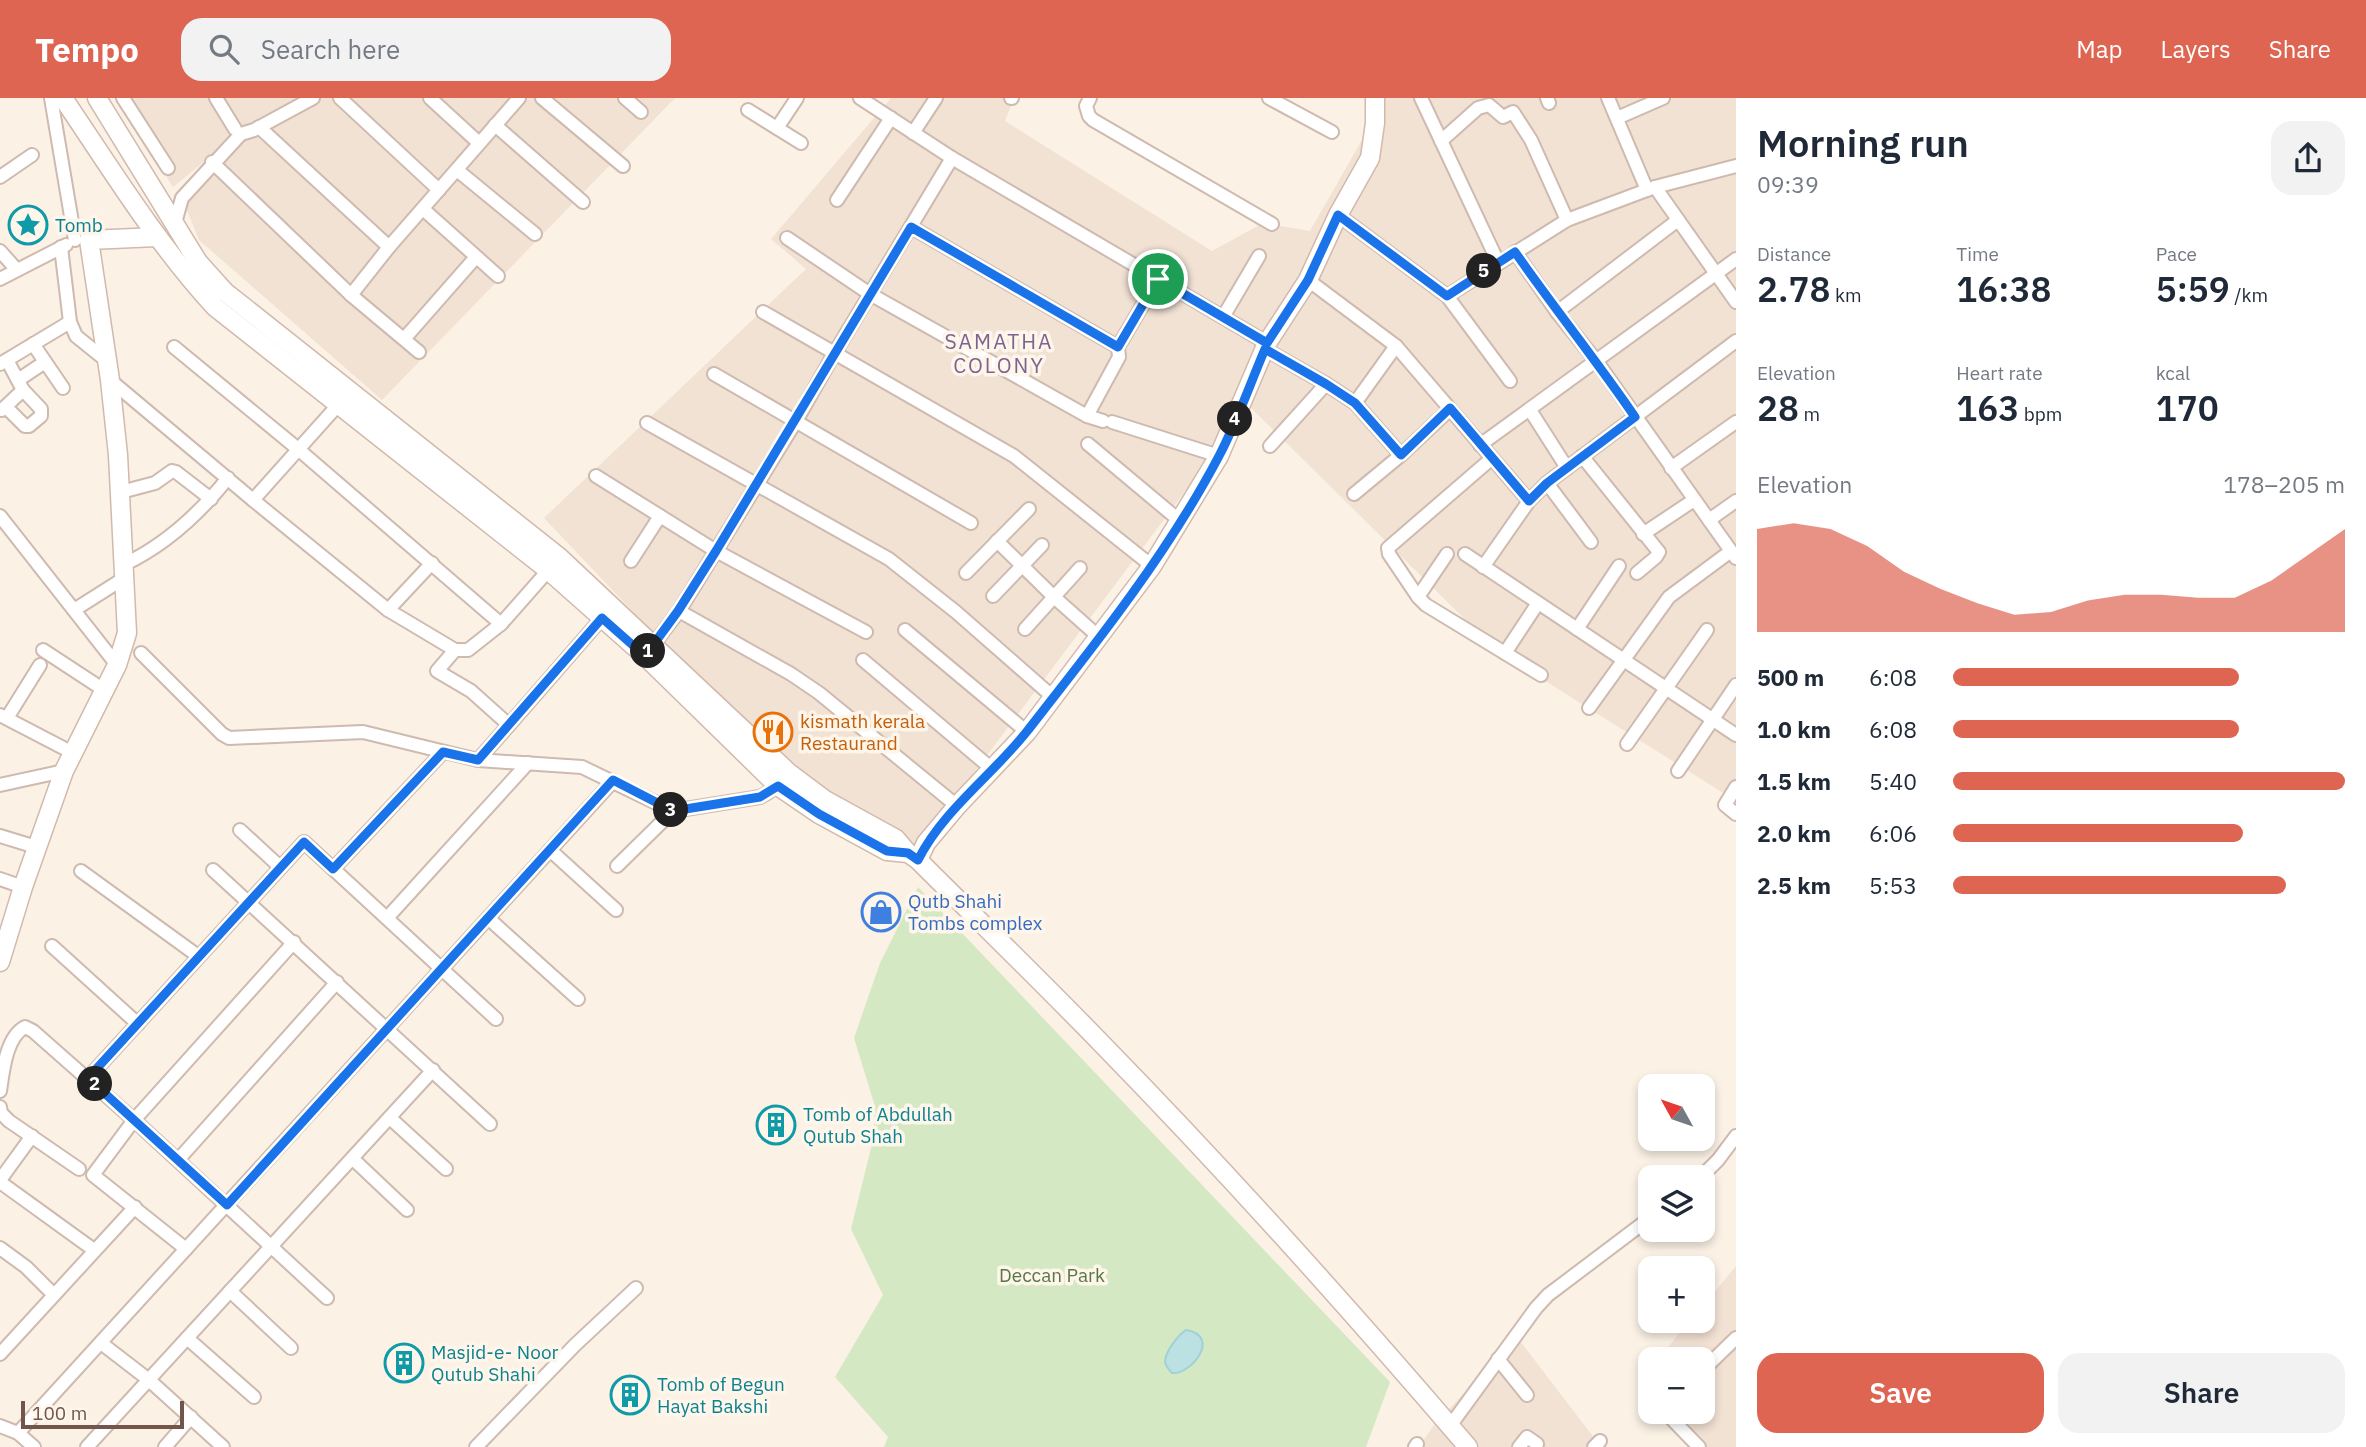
<!DOCTYPE html>
<meta charset="utf-8">
<style>
:root{--surface:#fff;--page:#f2f2f3;--text:#1f2937;--muted:#747a83;--accent:#de6551}
body{margin:0;font-family:"IBM Plex Sans",sans-serif;background:var(--page);color:var(--text);height:100vh;display:flex;flex-direction:column;font-size:26px;white-space:nowrap}
*{box-sizing:border-box;margin:0}
p{font-size:23px;color:var(--muted)}
.icon{flex:none;width:38px;height:38px;fill:none;stroke:currentColor;stroke-width:2;stroke-linecap:round;stroke-linejoin:round}
.map{position:relative;flex:1;overflow:hidden}
.details{display:flex;flex-direction:column;background:var(--surface);width:630px}
.details>*{flex:none}
.needle{width:46px;rotate:310deg}
.buttons{position:absolute;left:1638px;top:976px;display:grid;gap:14px}
.buttons a{display:grid;place-items:center;width:77px;height:77px;border-radius:14px;background:var(--surface);box-shadow:0 4px 10px #0003;font-size:35px}
.scale{position:absolute;left:21px;bottom:18px;width:163px;box-sizing:border-box;padding-left:7px;border:4px solid #72564c;border-top:0;font-size:19px;line-height:24px;white-space:nowrap;color:#72564c;-webkit-text-stroke:5px #fef5eb;paint-order:stroke}
.pin{position:absolute;display:grid;place-items:center;width:60px;height:60px;color:#fff;margin:-30px;border:4px solid #fff;border-radius:50%;box-shadow:0 2px 7px #0007}
.km{position:absolute;width:35px;height:35px;margin:-18px;border-radius:50%;background:#222;color:#fff;font-size:19px;line-height:35px;text-align:center}
.round{display:grid;place-items:center;flex:none;width:74px;height:74px;border-radius:21px;background:var(--page)}
.headline{display:flex;align-items:center;justify-content:space-between;height:119px;padding:0 21px}
h1{font-size:38px;font-weight:600;line-height:52px}
.stats{display:grid;grid-template-columns:repeat(3,1fr);gap:10px;height:119px;padding:7px 21px}
.stats div{display:grid;align-content:center}
.stats b{font-size:35px;font-weight:600}
.stats small{font-size:19px;font-weight:400}
.stats p{font-size:19px}
.chart{height:196px;padding:14px 21px}
.chart p{display:flex;justify-content:space-between}
.chart svg{width:100%;height:126px;margin-top:7px;fill:var(--accent);opacity:.7}
.primary-button{display:flex;gap:14px;margin-top:auto;padding:14px 21px}
.primary-button a{flex:1;height:80px;border-radius:21px;background:var(--accent);color:#fff;font-size:28px;font-weight:600;line-height:80px;text-align:center}
.primary-button a+a{background:var(--page);color:var(--text)}
ul{padding:0 21px;list-style:none;font-size:23px}
li{display:grid;grid-template-columns:112px 84px 1fr;align-items:center;height:52px}
li i{height:18px;border-radius:9px;background:var(--accent)}
header{display:flex;align-items:center;gap:42px;box-sizing:border-box;height:98px;padding:0 35px;background:var(--accent);color:#fff}
header strong{font-size:33px}
nav{display:flex;gap:38px;margin-inline-start:auto;font-size:24px}
.search{width:490px;height:63px;background:var(--page);display:flex;align-items:center;gap:18px;box-sizing:border-box;padding:0 24px;border-radius:21px;color:var(--muted);font-size:26px}
main{display:flex;flex:1;min-height:0}
.map>svg:first-child{display:block}
</style>
<header>
<strong>Tempo</strong>
<div class="search"><svg class="icon" aria-label="search" viewBox="0 0 24 24"><circle cx="10" cy="10" r="6"/><path d="M15 15l6 6"/></svg>Search here</div>
<nav><a>Map</a><a>Layers</a><a>Share</a></nav>
</header>
<main>
<div class="map">
<svg width="1736" height="1349" viewBox="0 0 1736 1349">
<rect width="100%" height="100%" fill="#fbf1e5"/>
<g fill="#f2e2d4">
<path d="M117 0H307L242 33 173 89Z"/>
<path d="M312 0H675L382 302 199 142 182 100 240 37Z"/>
<path d="M891 0H1014L1005 23 1212 153 1263 125 1310 133 1386 0H1736V703L1496 552 1249 308 919 748 846 709 713 598 544 420 806 171 771 141Z"/>
<path d="M1736 1168V1349H1706L1674 1314H1703V1262H1657L1690 1223H1703V1208Z"/>
<path d="M1517 1239 1601 1349H1419L1434 1327Z"/>
</g>
<path fill="#d5e8c4" d="M918 789 1390 1284 1366 1349H884L888 1339 835 1279 883 1197 851 1131 874 1038V1005L854 940 880 865Z"/>
<path fill="#bbe1e3" stroke="#a1d1d5" stroke-width="2" d="M1186 1232C1222 1238 1191 1277 1172 1275 1169 1272 1166 1268 1165 1264 1165 1254 1178 1237 1186 1232Z"/>
<g fill="none" stroke-linecap="round" stroke-linejoin="round">
<defs>
<g id="street">
<path d="M51 0 75 142"/>
<path d="M123 0 168 70"/>
<path d="M216 0 235 31"/>
<path d="M340 0 439 92"/>
<path d="M430 0 479 45"/>
<path d="M542 0 623 68"/>
<path d="M625 0 641 14"/>
<path d="M860 0 952 60 1267 245"/>
<path d="M1011 0H1012"/>
<path d="M1090 0 1086 8 1089 18 1093 22 1272 126"/>
<path d="M1269 0 1332 34"/>
<path d="M1421 0 1498 164"/>
<path d="M1547 0 1549 5"/>
<path d="M1608 0 1647 92"/>
<path d="M748 12 801 45"/>
<path d="M1617 20 1663 0"/>
<path d="M495 27 583 104"/>
<path d="M259 29 389 149"/>
<path d="M777 30 797 0"/>
<path d="M913 35 936 0"/>
<path d="M1441 43 1478 10 1489 7 1503 19 1513 14 1531 42 1567 122"/>
<path d="M212 64 351 197 419 254"/>
<path d="M457 72 535 136"/>
<path d="M0 79 32 57"/>
<path d="M1655 89 1736 204"/>
<path d="M837 102 891 20"/>
<path d="M423 111 498 178"/>
<path d="M1338 117 1447 198 1510 283"/>
<path d="M175 125 182 100 241 36 254 32 313 0"/>
<path d="M911 129 1118 249"/>
<path d="M787 140 870 196 1087 318 1103 323"/>
<path d="M61 149 70 224 76 238 107 263"/>
<path d="M0 153 17 172"/>
<path d="M1515 154 1557 214 1597 264 1736 460"/>
<path d="M0 181 66 147"/>
<path d="M1308 182 1396 248 1529 403"/>
<path d="M351 197 389 149 519 0"/>
<path d="M1447 198 1567 122 1655 89 1736 68"/>
<path d="M763 214 1014 358 1152 468"/>
<path d="M1557 214 1678 122"/>
<path d="M1223 219 1259 158"/>
<path d="M404 241 476 159"/>
<path d="M33 246 63 290"/>
<path d="M174 249 298 351 501 526"/>
<path d="M1265 251 1326 286 1355 305 1401 357"/>
<path d="M0 266 70 224"/>
<path d="M714 276 971 425"/>
<path d="M18 282 45 264"/>
<path d="M110 282 253 402"/>
<path d="M1355 305 1396 248"/>
<path d="M338 307 253 402 388 512"/>
<path d="M6 309 25 328H29L41 318V311L23 292"/>
<path d="M2 312 23 292 7 262"/>
<path d="M1530 312 1567 370"/>
<path d="M1087 318 1119 259 1118 249 1158 181"/>
<path d="M1112 324 1219 358"/>
<path d="M647 325 889 461 956 514 1053 599"/>
<path d="M1088 346 1180 423"/>
<path d="M1480 347 1736 161"/>
<path d="M1270 348 1326 286"/>
<path d="M1582 358 1659 454 1656 459 1637 475"/>
<path d="M1491 361 1388 450 1389 456 1418 499 1426 507 1541 577"/>
<path d="M1671 370 1736 324"/>
<path d="M596 378 716 453 866 534"/>
<path d="M1547 385 1591 444"/>
<path d="M121 394 155 385 172 373 176 374 211 401"/>
<path d="M1354 396 1401 357 1450 311"/>
<path d="M0 418 117 567"/>
<path d="M1709 422 1736 403"/>
<path d="M1643 436 1694 402"/>
<path d="M997 443 1054 499 1099 539"/>
<path d="M1465 456 1736 637"/>
<path d="M631 463 660 418"/>
<path d="M432 465 388 512 455 552H468L501 526 553 467"/>
<path d="M125 466C167 446 199 416 228 380"/>
<path d="M1483 469 1529 403 1547 385 1736 243"/>
<path d="M966 475 1029 411"/>
<path d="M993 498 1042 447"/>
<path d="M1418 499 1447 456"/>
<path d="M74 512 126 479"/>
<path d="M679 513 791 576 819 595 957 708"/>
<path d="M1025 531 1080 470"/>
<path d="M1577 531 1619 468"/>
<path d="M905 532 1027 634"/>
<path d="M650 551 679 513 796 323 834 256 952 60"/>
<path d="M43 552 104 592"/>
<path d="M455 552 437 573 471 593 509 627 478 662"/>
<path d="M141 555 222 636 229 640 363 634 478 662 582 669 673 713 760 699 769 694 782 683"/>
<path d="M1505 555 1538 505"/>
<path d="M863 562 992 671"/>
<path d="M1589 610 1669 499 1731 453"/>
<path d="M0 617 73 655"/>
<path d="M7 620 40 567"/>
<path d="M509 627 602 520"/>
<path d="M1627 646 1707 532"/>
<path d="M1678 673 1736 587"/>
<path d="M0 687 64 673"/>
<path d="M1736 689 1725 707 1736 716"/>
<path d="M240 732 280 769"/>
<path d="M0 738 36 749"/>
<path d="M550 752 616 812"/>
<path d="M617 768 673 713"/>
<path d="M333 771 443 654"/>
<path d="M213 772 490 1026"/>
<path d="M81 773 198 858"/>
<path d="M0 781 23 789"/>
<path d="M387 820 528 665"/>
<path d="M488 820 578 901"/>
<path d="M52 848 138 926"/>
<path d="M88 980 304 744 496 921"/>
<path d="M0 993C3 973 6 939 25 929L33 933 134 1022 327 1200"/>
<path d="M0 1009 1 1015 9 1023 79 1071"/>
<path d="M390 1020 446 1071"/>
<path d="M353 1061 407 1112"/>
<path d="M178 1062 337 884"/>
<path d="M1700 1080 1718 1062 1736 1038"/>
<path d="M0 1082 32 1038"/>
<path d="M0 1084 94 1152"/>
<path d="M0 1150 26 1169 53 1196"/>
<path d="M186 1151 93 1077 134 1022 294 844"/>
<path d="M230 1193 291 1250"/>
<path d="M187 1240 254 1299"/>
<path d="M101 1245 149 1282 223 1349"/>
<path d="M0 1256 135 1109"/>
<path d="M1498 1261 1527 1297"/>
<path d="M1703 1272 1736 1240"/>
<path d="M1665 1314 1699 1349"/>
<path d="M0 1328 18 1335 34 1349"/>
<path d="M1450 1328 1536 1210 1548 1197 1650 1120"/>
<path d="M18 1335 613 683"/>
<path d="M87 1349 433 972"/>
<path d="M165 1349 191 1319"/>
<path d="M476 1349 575 1247 636 1190"/>
<path d="M1415 1349 1417 1346"/>
<path d="M1519 1349 1527 1339 1537 1346"/>
<path d="M1594 1349 1600 1343"/>
</g>
<g id="secondary">
<path d="M63 0C111 71 157 146 215 209L548 472 645 558 778 688 819 716 887 753 908 755"/>
<path d="M97 0 198 164 225 194 559 459 789 675 825 702 896 741 908 755 918 762C979 823 1041 883 1101 945 1228 1075 1350 1211 1468 1349"/>
<path d="M918 762 926 745 957 708 1027 634 1152 468 1219 358 1267 245 1308 182 1338 117 1370 60 1375 25V0"/>
<path d="M0 864 23 789 64 673 117 567 127 535 118 357 110 282 89 142 157 139"/>
</g>
</defs>
<use href="#street" stroke="#cebaaf" stroke-width="16"/>
<use href="#secondary" stroke="#d1b9ac" stroke-width="21"/>
<use href="#street" stroke="#fff" stroke-width="12"/>
<use href="#secondary" stroke="#fff" stroke-width="18"/>
</g>
<g fill="none" stroke-linecap="round" stroke-linejoin="round">
<defs>
<path id="route" d="M1338 117 1447 198 1515 154C1554 210 1597 263 1635 319L1547 385 1529 403 1450 310 1401 357 1355 305 1326 286 1265 251C1250 286 1237 324 1219 358 1168 455 1095 547 1028 632 993 677 944 711 918 762L908 755 887 753 819 716 778 688 760 699 673 713 613 682 227 1107 88 980 304 744 333 771 443 654 478 662 602 520 645 558 678 513 716 453 911 129 1118 249 1158 181 1267 245 1308 182Z"/>
</defs>
<use href="#route" stroke="#fff" stroke-width="14"/>
<use href="#route" stroke="#1a73e8" stroke-width="9"/>
</g>
<defs>
<symbol id="sight-ring" viewBox="-11 -11 22 22"><circle r="9.5" fill="#fef5eb" stroke="#0f9aa8" stroke-width="1.5"/><path d="M0-6L1.8-2.2L6-1.7L2.9 1.2L3.7 5.4L0 3.3L-3.7 5.4L-2.9 1.2L-6-1.7L-1.8-2.2Z" fill="#0f9aa8"/></symbol>
<symbol id="restaurant-ring" viewBox="-11 -11 22 22"><circle r="9.5" fill="#fef5eb" stroke="#e8710a" stroke-width="1.5"/><path d="M-5-6h1v4h1v-4h1v4h1v-4h1v5L-1.5 .5V6h-2V.5L-5-1ZM5-6V6H3V1.5H1.5Q1.5-4 5-6Z" fill="#e8710a"/></symbol>
<symbol id="shop-ring" viewBox="-11 -11 22 22"><circle r="9.5" fill="#fef5eb" stroke="#3f7fe0" stroke-width="1.5"/><path d="M-5-2.5h2.3a2.7 3.5 0 0 1 5.4 0H5L5.5 6h-11ZM-1.5-2.5h3a1.5 2.3 0 0 0-3 0Z" fill="#3f7fe0"/></symbol>
<symbol id="building-ring" viewBox="-11 -11 22 22"><circle r="9.5" fill="#fef5eb" stroke="#0f9aa8" stroke-width="1.5"/><path d="M-4-6H4V6H1V3H-1V6H-4ZM-2.5-4.3h1.7v1.8h-1.7ZM.8-4.3h1.7v1.8H.8ZM-2.5-1h1.7V.8h-1.7ZM.8-1h1.7V.8H.8Z" fill="#0f9aa8"/></symbol>
</defs>
<g fill-rule="evenodd">
<use href="#sight-ring" x="6" y="105" width="44" height="44"/>
<use href="#restaurant-ring" x="751" y="612" width="44" height="44"/>
<use href="#shop-ring" x="859" y="792" width="44" height="44"/>
<use href="#building-ring" x="754" y="1005" width="44" height="44"/>
<use href="#building-ring" x="382" y="1243" width="44" height="44"/>
<use href="#building-ring" x="608" y="1275" width="44" height="44"/>
</g>
<g text-anchor="middle" stroke-width="7" stroke-linejoin="round" paint-order="stroke">
<g font-size="19" fill="#0d838f" stroke="#fef5eb" text-anchor="start">
<text x="55" y="134">Tomb</text>
<text x="803" y="1023">Tomb of Abdullah<tspan x="803" dy="22">Qutub Shah</tspan></text>
<text x="431" y="1261">Masjid-e- Noor<tspan x="431" dy="22">Qutub Shahi</tspan></text>
<text x="657" y="1293">Tomb of Begun<tspan x="657" dy="22">Hayat Bakshi</tspan></text>
</g>
<g font-size="19" fill="#c56008" stroke="#fef5eb" text-anchor="start">
<text x="800" y="630">kismath kerala<tspan x="800" dy="22">Restaurand</tspan></text>
</g>
<g font-size="19" fill="#366cbe" stroke="#fef5eb" text-anchor="start">
<text x="908" y="810">Qutb Shahi<tspan x="908" dy="22">Tombs complex</tspan></text>
</g>
<g font-size="19" fill="#577844" stroke="#fef5eb">
<text x="1052" y="1184">Deccan Park</text>
</g>
<g font-size="21" letter-spacing="2" fill="#7c648e" stroke="#fef5eb">
<text x="999" y="251">SAMATHA<tspan x="999" dy="24">COLONY</tspan></text>
</g>
</g>
</svg>
<div class="buttons">
<a><svg class="needle" viewBox="-14 -14 28 28"><path d="M0-13l5 13h-10z" fill="#e53935"/><path d="M0 13l5-13h-10z" fill="#747a83"/></svg></a>
<a><svg class="icon" aria-label="layers" viewBox="0 0 24 24"><path d="M12 4l9 5-9 5-9-5zM3 14l9 5 9-5"/></svg></a>
<a>+</a>
<a>−</a>
</div>
<div class="scale">100 m</div>
<div class="pin" style="left:1158px;top:181px;background:#1e9e55"><svg class="icon" aria-label="arrive" viewBox="0 0 24 24"><path d="M6 21V4h12l-3 4 3 4H6"/></svg></div>
<b class="km" style="left:648px;top:553px">1</b>
<b class="km" style="left:95px;top:986px">2</b>
<b class="km" style="left:671px;top:712px">3</b>
<b class="km" style="left:1235px;top:321px">4</b>
<b class="km" style="left:1484px;top:173px">5</b>
</div>
<section class="details">
<div class="headline"><div><h1>Morning run</h1><p>09:39</p></div><a class="round"><svg class="icon" aria-label="share" viewBox="0 0 24 24"><path d="M12 15V3M7 8l5-5 5 5M5 13v7h14v-7"/></svg></a></div>
<div class="stats">
<div><p>Distance</p><b>2.78<small> km</small></b></div>
<div><p>Time</p><b>16:38</b></div>
<div><p>Pace</p><b>5:59<small> /km</small></b></div>
</div>
<div class="stats">
<div><p>Elevation</p><b>28<small> m</small></b></div>
<div><p>Heart rate</p><b>163<small> bpm</small></b></div>
<div><p>kcal</p><b>170</b></div>
</div>
<div class="chart"><p><span>Elevation</span>178–205 m</p>
<svg viewBox="0 0 160 44" preserveAspectRatio="none"><path d="M0 44V8L10 6L20 8L30 14L40 23L50 29L60 34L70 38L80 37L90 33L100 31L110 31L120 32L130 32L140 26L150 17L160 8V44z"/></svg>
</div>
<ul>
<li><b>500 m</b>6:08<i style="width:73%"></i></li>
<li><b>1.0 km</b>6:08<i style="width:73%"></i></li>
<li><b>1.5 km</b>5:40<i style="width:100%"></i></li>
<li><b>2.0 km</b>6:06<i style="width:74%"></i></li>
<li><b>2.5 km</b>5:53<i style="width:85%"></i></li>
</ul>
<div class="primary-button"><a>Save</a><a>Share</a></div>
</section>
</main>
